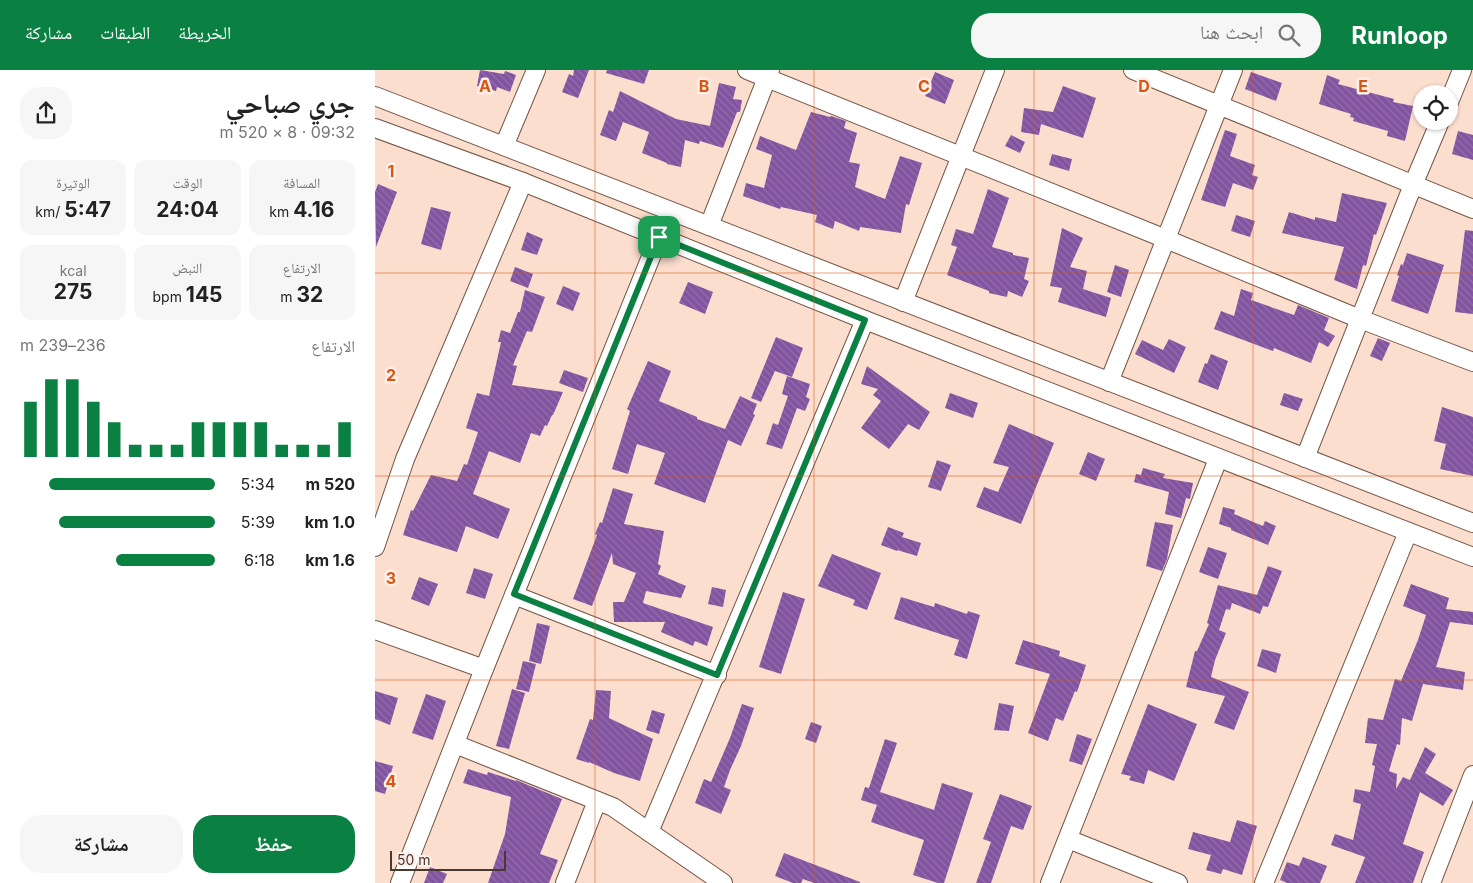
<!DOCTYPE html>
<html lang="ar">
<meta charset="utf-8">
<style>
:root{--surface:#fff;--page:#f6f6f6;--text:#222;--muted:#767676;--accent:#0b8043}
body{margin:0;font-family:Inter,"Noto Naskh Arabic",sans-serif;background:var(--page);color:var(--text);direction:rtl;height:100vh;display:flex;flex-direction:column;font-size:19px;white-space:nowrap}
*{box-sizing:border-box;margin:0}
p{font-size:16px;color:var(--muted)}
.icon{flex:none;width:28px;height:28px;fill:none;stroke:currentColor;stroke-width:2;stroke-linecap:round;stroke-linejoin:round}
.map{position:relative;flex:1;overflow:hidden;direction:ltr}
.panel{display:flex;flex-direction:column;background:var(--surface);width:375px}
.panel>*{flex:none}
.tools{position:absolute;left:1038px;top:15px;display:grid;gap:10px}
.tools a{display:grid;place-items:center;width:45px;height:45px;border-radius:50%;background:var(--surface);box-shadow:0 1px 4px #0004;font-size:25px}
.scale{position:absolute;left:15px;bottom:12px;width:116px;box-sizing:border-box;padding-left:5px;border:2px solid #483932;border-top:0;font-size:14px;line-height:18px;white-space:nowrap;color:#483932;-webkit-text-stroke:4px #feeee7;paint-order:stroke}
.pin{position:absolute;display:grid;place-items:center;width:42px;height:42px;color:#fff;margin:-21px;border-radius:10px;box-shadow:0 2px 8px #0006}
.round{display:grid;place-items:center;flex:none;width:52px;height:52px;border-radius:20px;background:var(--page)}
.summary{display:flex;align-items:center;justify-content:space-between;height:85px;padding:0 20px}
h1{font-size:28px;font-weight:700;line-height:38px}
.stats{display:grid;grid-template-columns:repeat(3,1fr);gap:8px;height:85px;padding:5px 20px}
.stats div{display:grid;align-content:center;border-radius:12px;background:var(--page);text-align:center}
.stats b{font-size:21px;font-weight:700}
.stats small{font-size:14px;font-weight:400}
.stats p{font-size:14px}
.chart{height:140px;padding:10px 20px}
.chart p{display:flex;justify-content:space-between}
.chart svg{width:100%;height:90px;margin-top:5px;stroke:var(--accent);stroke-width:6}
.button{display:flex;gap:10px;margin-top:auto;padding:10px 20px}
.button a{flex:1;height:58px;border-radius:20px;background:var(--accent);color:#fff;font-size:20px;font-weight:700;line-height:58px;text-align:center}
.button a+a{background:var(--page);color:var(--text)}
ul{padding:0 20px;list-style:none;font-size:16px}
li{display:grid;grid-template-columns:80px 60px 1fr;align-items:center;height:38px}
li i{height:12px;border-radius:6px;background:var(--accent)}
header{display:flex;align-items:center;gap:30px;box-sizing:border-box;height:70px;padding:0 25px;background:var(--accent);color:#fff}
header strong{font-size:24px}
nav{display:flex;gap:28px;margin-inline-start:auto;font-size:18px}
.search{width:350px;height:45px;background:var(--page);display:flex;align-items:center;gap:12px;box-sizing:border-box;padding:0 18px;border-radius:20px;color:var(--muted);font-size:19px}
main{display:flex;flex:1;min-height:0}
.map>svg:first-child{display:block}
</style>
<header>
<strong>Runloop</strong>
<div class="search"><svg class="icon" aria-label="search" viewBox="0 0 24 24"><circle cx="10" cy="10" r="6"/><path d="M15 15l6 6"/></svg>ابحث هنا</div>
<nav><a>الخريطة</a><a>الطبقات</a><a>مشاركة</a></nav>
</header>
<main>
<div class="map">
<svg width="1098" height="813" viewBox="0 0 1098 813">
<defs>
<pattern id="building-back-hatch" width="6" height="6" patternUnits="userSpaceOnUse" patternTransform="scale(1.25)"><rect width="6" height="6" fill="#8253a0"/><path d="M-1 5l2 2M0 0l6 6M5-1l2 2" fill="none" stroke="#946fa8"/></pattern>
</defs>
<rect width="100%" height="100%" fill="#fcdece"/>
<g fill="url(#building-back-hatch)">
<path d="M105 0 129 4 130 1 141 5 135 22 122 17 121 21 102 16Z"/>
<path d="M199 0H214L203 28 187 22 194 4 198 6Z"/>
<path d="M232 0H274L269 14 231 3Z"/>
<path d="M560 2 579 10 570 34 550 26Z"/>
<path d="M876 2 907 13 901 31 870 19Z"/>
<path d="M952 5 965 10 963 14 1019 29 1018 32 1038 36 1030 71 1012 66 1013 61 978 51 979 48 975 47 976 44 944 34Z"/>
<path d="M344 13 361 17 358 29 367 30 365 42H362L348 78 325 71 324 74 310 70 306 97 292 94V93L267 83 274 62 248 52 241 71 225 65 234 40 238 42 245 21 301 49 335 56Z"/>
<path d="M688 16 721 28 708 68 666 54 664 65 646 62 649 38 678 42Z"/>
<path d="M436 42 455 47 456 46 471 51 469 58 482 63 474 92 485 94 480 117 510 129 525 86 547 93 534 135 531 134 526 163 485 157 484 161 460 151 458 159 440 152 442 145 406 137 405 139 368 126 371 113 389 118 397 85 381 79 385 66 421 80Z"/>
<path d="M850 60 862 64 855 86 880 95 877 105 883 107 878 120 858 113 850 137 826 130Z"/>
<path d="M1083 61 1098 65V90L1077 84Z"/>
<path d="M636 65 650 72 645 83 630 76Z"/>
<path d="M677 84 697 89 694 101 674 95Z"/>
<path d="M3 114 22 122 1 177 0 122Z"/>
<path d="M613 119 634 128 617 177 638 183V185L654 188 649 209 654 211 647 227 633 221 632 227 614 223V221L572 205 582 177 576 175 581 159 598 164Z"/>
<path d="M967 123 1012 133 1001 165 999 164 991 196 988 195 982 219 959 210 969 177 907 163 914 142 940 150V147L961 152Z"/>
<path d="M56 137 76 142 66 180 46 174Z"/>
<path d="M861 145 880 151 875 167 856 161Z"/>
<path d="M687 158 708 168 695 197 712 201 708 219 736 228 731 247 683 232 687 218 675 216Z"/>
<path d="M1090 160 1098 161V244L1080 242Z"/>
<path d="M152 162 168 169 162 185 146 180Z"/>
<path d="M1032 183 1069 195 1053 244 1016 231 1024 206 1022 205 1026 194 1028 195Z"/>
<path d="M740 195 754 200 746 227 732 222Z"/>
<path d="M140 197 158 204 153 218 135 211Z"/>
<path d="M313 212 338 222 330 244 304 233Z"/>
<path d="M188 216 205 223 198 241 181 234Z"/>
<path d="M866 219 878 223 876 230 919 245 923 235 954 248 949 260 960 266 953 277 944 272 936 293 899 278 898 281 839 259 846 241 859 246Z"/>
<path d="M150 220 170 227 157 262 152 261 138 295 142 296 137 315 188 322 178 345H177L172 356 170 355 165 366 156 363 145 393 114 381 98 424 135 439 123 469 91 456 82 482 28 465 36 440 38 441 56 405 82 411 89 394 92 395 103 362 91 358 102 323 114 326 126 272H123L126 260 135 263 143 242H145Z"/>
<path d="M401 267 428 278 417 307 400 301 386 332 376 328Z"/>
<path d="M1003 268 1015 273 1007 291 995 286Z"/>
<path d="M794 269 811 277 799 303 760 284 767 270 788 280Z"/>
<path d="M836 284 853 291 843 320 823 312 830 293 832 294Z"/>
<path d="M273 291 296 301 284 331 322 347V349L350 359 365 326 382 334 378 344 380 345 366 376 353 370 330 433 279 414 290 383 262 374 253 404 237 399 255 341 252 339Z"/>
<path d="M492 296 555 342 544 360 533 354 514 379 486 358 506 331 498 325 503 319 486 314Z"/>
<path d="M189 300 213 308 208 322 184 313Z"/>
<path d="M412 306 435 314 431 327 435 329 430 341 422 338 407 379 391 374 398 353 403 355 413 326 407 324Z"/>
<path d="M575 323 603 333 598 348 570 338Z"/>
<path d="M909 323 928 329 923 341 905 335Z"/>
<path d="M1067 337 1098 347V406L1065 399 1071 374 1059 371Z"/>
<path d="M634 354 679 373 646 454 601 437 609 417 623 422 634 397 618 393Z"/>
<path d="M713 382 730 389 721 411 704 404Z"/>
<path d="M562 390 576 395 566 421 553 417Z"/>
<path d="M768 398 790 404 788 408 818 413 815 429 811 428 806 448 790 444 794 422 759 412 761 404 766 405Z"/>
<path d="M238 418 258 424 249 454 289 461 283 494 286 496 283 504 311 516 306 528 271 521 268 533 338 557 332 576 320 571 318 576 286 562 290 552H239L238 532H249L261 503 238 494 237 483 217 536 198 529 222 465 220 464 225 452 227 453Z"/>
<path d="M848 437 860 440 859 444 888 456 890 451 901 456 893 475 856 460V458L844 454Z"/>
<path d="M780 452 798 455 792 489 787 501 771 496Z"/>
<path d="M513 457 529 463 527 467 546 473 542 486 522 480V481L506 475Z"/>
<path d="M833 477 852 483 843 509 824 502Z"/>
<path d="M457 484 506 503 492 540 478 535 480 530 443 516Z"/>
<path d="M893 496 907 501 893 537 888 536 885 544 857 533 855 540 851 539 844 560 851 563 840 590 836 607 874 622 859 660 839 653 850 626 811 617 820 581H822L834 554 832 553 843 515 882 525Z"/>
<path d="M99 498 118 504 110 529 91 523Z"/>
<path d="M44 507 63 514 54 536 36 529Z"/>
<path d="M1036 514 1074 528 1071 539 1098 542V555L1075 552 1062 594 1061 597 1090 602 1088 620 1048 614 1037 651 1027 648 1025 675 1022 674 1014 701 1022 704 1021 719 1028 707 1035 710 1050 677 1061 684 1050 703 1078 720 1068 736 1045 722 1028 774 1049 782 1038 813H980L990 787 956 775 960 764 978 770 986 734 978 732 980 719 995 722 1000 696 997 695 1002 674 990 673 993 648 1008 650 1020 609 1026 611 1043 570 1051 545 1028 536Z"/>
<path d="M337 517 351 520 348 537 333 534Z"/>
<path d="M408 522 430 529 406 604 384 597Z"/>
<path d="M526 527 559 537 560 533 592 544 593 541 605 545 592 589 579 585 584 570 519 549Z"/>
<path d="M162 553 175 556 166 594 154 591Z"/>
<path d="M648 570 685 581 684 586 711 595 702 622 700 621 688 651 681 648 673 671 653 663 675 604 640 594Z"/>
<path d="M887 579 906 584 901 603 882 596Z"/>
<path d="M148 591 161 594 154 622 141 619Z"/>
<path d="M137 619 150 623 134 679 121 676Z"/>
<path d="M221 620 236 621 234 648 278 669 265 711 239 703 214 692V693L201 689 215 649 218 650Z"/>
<path d="M0 621 23 628 15 655 0 649Z"/>
<path d="M51 624 71 631 58 670 37 663Z"/>
<path d="M624 633 639 636 634 661 619 660Z"/>
<path d="M367 634 379 638 366 676 355 700 349 717 356 720 346 744 320 733 329 709 336 712 355 668Z"/>
<path d="M773 634 822 654 799 711 773 700 769 714 754 710 756 706 746 704Z"/>
<path d="M277 640 290 644 284 664 271 660Z"/>
<path d="M436 652 447 656 441 673 430 669Z"/>
<path d="M702 664 717 669 707 695 694 691Z"/>
<path d="M510 669 522 673 505 722 559 740 567 713 598 723 569 813H563L538 805 549 770 496 752 502 735 486 730 490 717 494 718Z"/>
<path d="M0 691 18 696 10 724 0 721Z"/>
<path d="M93 699 112 705 113 702 141 711V710L187 729 165 784 183 790 174 813H113L130 764 136 727 88 713Z"/>
<path d="M625 724 657 736 648 760 636 756 616 813H601L616 772 608 769Z"/>
<path d="M862 750 882 756 867 805 848 799 846 804 831 800 836 785 813 779 818 762 855 772Z"/>
<path d="M409 783 485 812V813H439L428 809 426 813H418L400 806Z"/>
<path d="M928 787 952 796 945 813H912L905 810 912 792 924 796Z"/>
<path d="M55 797 72 804 68 813H49Z"/>
</g>
<g fill="none" stroke-linecap="round" stroke-linejoin="round">
<defs>
<g id="minor">
<path d="M372 0 791 169 985 249 1098 292"/>
<path d="M758 0 1098 139"/>
<path d="M0 26 1098 453"/>
<path d="M1074 32 1087 0"/>
<path d="M0 58 148 112 490 250 1098 487"/>
<path d="M129 76 161 0"/>
<path d="M334 156 395 0"/>
<path d="M528 232 620 0"/>
<path d="M734 312 858 0"/>
<path d="M930 388 1038 115 1065 51"/>
<path d="M0 477 30 389 148 112"/>
<path d="M139 525 342 605"/>
<path d="M0 560 109 599"/>
<path d="M80 674 238 737 348 813"/>
<path d="M274 762 490 250"/>
<path d="M693 769 803 813"/>
<path d="M25 813 109 599 284 167"/>
<path d="M190 813 222 731"/>
<path d="M675 813 843 389"/>
<path d="M889 813 1033 462"/>
<path d="M1056 813 1098 705"/>
</g>
</defs>
<use href="#minor" stroke="#735443" stroke-width="20"/>
<use href="#minor" stroke="#fff" stroke-width="18"/>
</g>
<g fill="none" stroke-linecap="round" stroke-linejoin="round">
<defs>
<path id="route" d="M284 167 490 250 342 605 139 524Z"/>
</defs>
<use href="#route" stroke="#fff" stroke-width="10"/>
<use href="#route" stroke="#0b8043" stroke-width="6"/>
</g>
<path fill="none" stroke="#d85610" stroke-width="1" stroke-opacity="0.55" d="M220 0V813M439 0V813M659 0V813M878 0V813M0 203H1098M0 406H1098M0 610H1098"/>
<g font-size="16" text-anchor="middle" font-weight="bold" fill="#d85610" stroke="#feeee7" stroke-width="5" stroke-linejoin="round" paint-order="stroke">
<text x="110" y="22">A</text>
<text x="329" y="22">B</text>
<text x="549" y="22">C</text>
<text x="769" y="22">D</text>
<text x="988" y="22">E</text>
<text x="16" y="107">1</text>
<text x="16" y="311">2</text>
<text x="16" y="514">3</text>
<text x="16" y="717">4</text>
</g>
</svg>
<div class="tools">
<a><svg class="icon" aria-label="locate" viewBox="0 0 24 24"><circle cx="12" cy="12" r="6"/><path d="M12 2v4M12 18v4M2 12h4M18 12h4"/></svg></a>
</div>
<div class="scale">50 m</div>
<div class="pin" style="left:284px;top:167px;background:#1e9e55"><svg class="icon" aria-label="arrive" viewBox="0 0 24 24"><path d="M6 21V4h12l-3 4 3 4H6"/></svg></div>
</div>
<section class="panel">
<div class="summary"><div><h1>جري صباحي</h1><p>09:32 · 8 × 520 m</p></div><a class="round"><svg class="icon" aria-label="share" viewBox="0 0 24 24"><path d="M12 15V3M7 8l5-5 5 5M5 13v7h14v-7"/></svg></a></div>
<div class="stats">
<div><p>المسافة</p><b>4.16<small> km</small></b></div>
<div><p>الوقت</p><b>24:04</b></div>
<div><p>الوتيرة</p><b>5:47<small> /km</small></b></div>
</div>
<div class="stats">
<div><p>الارتفاع</p><b>32<small> m</small></b></div>
<div><p>النبض</p><b>145<small> bpm</small></b></div>
<div><p>kcal</p><b>275</b></div>
</div>
<div class="chart"><p><span>الارتفاع</span>236–239 m</p>
<svg viewBox="0 0 160 44" preserveAspectRatio="none"><path d="M5 44V17M15 44V6M25 44V6M35 44V17M45 44V27M55 44V38M65 44V38M75 44V38M85 44V27M95 44V27M105 44V27M115 44V27M125 44V38M135 44V38M145 44V38M155 44V27"/></svg>
</div>
<ul>
<li><b>520 m</b>5:34<i style="width:85%"></i></li>
<li><b>1.0 km</b>5:39<i style="width:80%"></i></li>
<li><b>1.6 km</b>6:18<i style="width:51%"></i></li>
</ul>
<div class="button"><a>حفظ</a><a>مشاركة</a></div>
</section>
</main>
